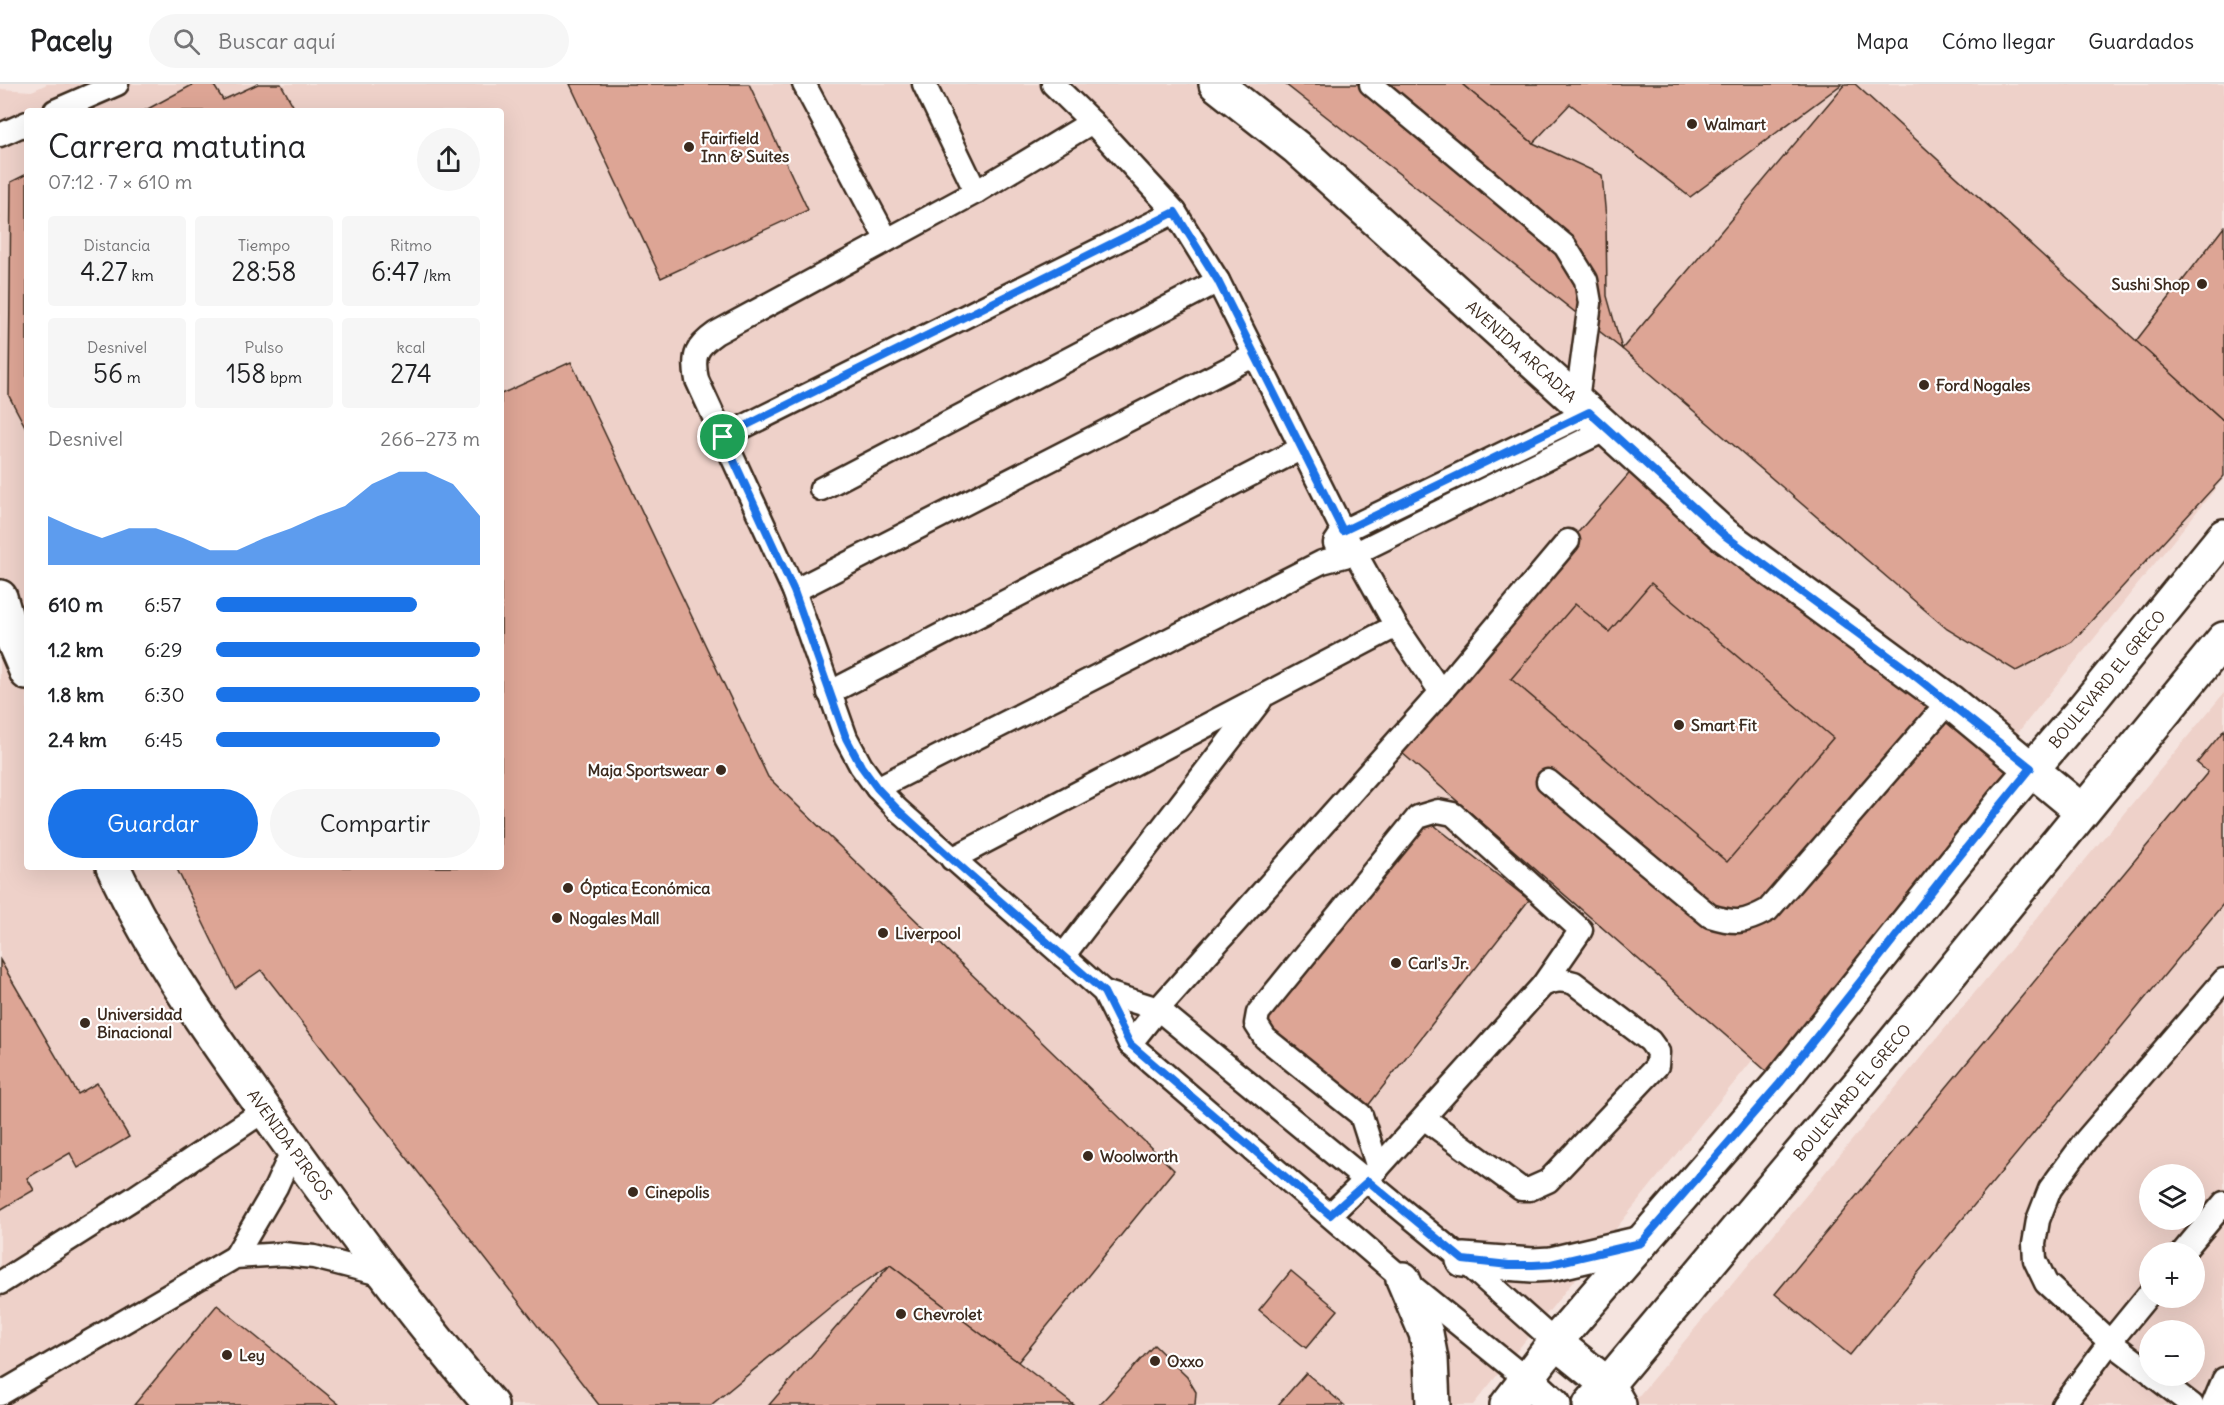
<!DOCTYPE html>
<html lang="es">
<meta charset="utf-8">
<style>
:root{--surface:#fff;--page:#f6f6f6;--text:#202124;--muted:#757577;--line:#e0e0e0;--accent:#1a73e8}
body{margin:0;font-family:Delius,sans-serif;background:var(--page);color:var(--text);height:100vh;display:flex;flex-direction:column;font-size:22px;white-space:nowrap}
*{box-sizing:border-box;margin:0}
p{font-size:20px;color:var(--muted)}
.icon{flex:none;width:33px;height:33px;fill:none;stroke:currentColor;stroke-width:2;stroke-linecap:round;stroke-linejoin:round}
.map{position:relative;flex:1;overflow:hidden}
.details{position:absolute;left:24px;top:24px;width:480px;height:762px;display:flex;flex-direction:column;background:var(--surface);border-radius:6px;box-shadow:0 6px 24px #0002}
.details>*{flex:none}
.controls{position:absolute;left:2139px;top:1080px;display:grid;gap:12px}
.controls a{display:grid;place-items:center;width:66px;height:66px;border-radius:50%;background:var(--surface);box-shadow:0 6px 24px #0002;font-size:30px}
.pin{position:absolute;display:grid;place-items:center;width:51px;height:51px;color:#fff;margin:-26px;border:3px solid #fff;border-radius:50%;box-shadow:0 2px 6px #0007}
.round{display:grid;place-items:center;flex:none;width:63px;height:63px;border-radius:32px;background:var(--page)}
.summary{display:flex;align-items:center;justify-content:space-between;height:102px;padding:0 24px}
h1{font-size:33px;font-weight:600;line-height:45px}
.metrics{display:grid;grid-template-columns:repeat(3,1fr);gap:9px;height:102px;padding:6px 24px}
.metrics div{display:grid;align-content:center;border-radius:6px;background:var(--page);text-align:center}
.metrics b{font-size:26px;font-weight:600}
.metrics small{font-size:16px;font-weight:400}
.metrics p{font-size:16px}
.chart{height:168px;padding:12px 24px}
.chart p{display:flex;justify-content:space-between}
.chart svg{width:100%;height:108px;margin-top:6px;fill:var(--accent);opacity:.7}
.button{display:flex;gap:12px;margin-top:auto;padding:12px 24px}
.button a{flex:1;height:69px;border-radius:36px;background:var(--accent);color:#fff;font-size:24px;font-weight:600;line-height:69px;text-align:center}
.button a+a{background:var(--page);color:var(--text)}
ul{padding:0 24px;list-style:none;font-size:20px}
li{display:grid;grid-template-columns:96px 72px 1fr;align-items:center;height:45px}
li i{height:15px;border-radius:8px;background:var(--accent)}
header{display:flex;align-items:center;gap:36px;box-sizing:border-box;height:84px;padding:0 30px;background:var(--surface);border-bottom:2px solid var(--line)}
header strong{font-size:28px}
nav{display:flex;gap:33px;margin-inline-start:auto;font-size:21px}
.search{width:420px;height:54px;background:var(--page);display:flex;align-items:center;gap:15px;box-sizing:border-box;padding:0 21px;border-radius:33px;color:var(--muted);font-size:22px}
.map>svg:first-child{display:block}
</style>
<header>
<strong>Pacely</strong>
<div class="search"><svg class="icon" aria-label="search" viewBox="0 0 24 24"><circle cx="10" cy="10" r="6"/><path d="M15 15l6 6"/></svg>Buscar aquí</div>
<nav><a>Mapa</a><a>Cómo llegar</a><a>Guardados</a></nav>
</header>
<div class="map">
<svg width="2224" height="1321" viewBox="0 0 2224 1321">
<rect width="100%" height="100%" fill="#f5e4df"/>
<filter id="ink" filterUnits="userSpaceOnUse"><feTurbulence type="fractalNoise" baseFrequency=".0167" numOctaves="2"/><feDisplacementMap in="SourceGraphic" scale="12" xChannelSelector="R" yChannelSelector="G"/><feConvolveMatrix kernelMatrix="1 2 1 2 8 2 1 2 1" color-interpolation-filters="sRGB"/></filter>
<g filter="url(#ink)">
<g fill="#eed1c9" fill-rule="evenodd">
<path d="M47 0H2224V394L1473 1321H0V5L32 7ZM27 27H501V783H27Z"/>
<path d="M2224 609V1321H1631L1749 1180ZM2150 1090H2194V1136H2150ZM2150 1168H2194V1214H2150ZM2150 1246H2194V1292H2150Z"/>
</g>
<g fill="#dda595" stroke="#3b2a1e" stroke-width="1.5">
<path d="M194 0H213L223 16 258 0H281L296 27H144Z"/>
<path d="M570 0H749L808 126 661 194Z"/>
<path d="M1285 0H1462L1533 59 1602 91 1606 134 1607 212 1622 265Z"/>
<path d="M1462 0H1842L1690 113 1570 20 1533 59Z"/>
<path d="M1845 0H1855L2224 337V392L2072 558 2016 587 1947 545 1622 265Z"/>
<path d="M27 90V346L9 312 11 98Z"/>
<path d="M2224 143V337L2136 257Z"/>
<path d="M571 278 768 693 1174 1086 1018 1278 890 1181 840 1215 711 1321H599L261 886 235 904 176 783H501V310Z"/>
<path d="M1641 376 2031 684 1780 999 1393 661Z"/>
<path d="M1651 499 1833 654 1727 778 1511 595 1575 520 1609 548Z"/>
<path d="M2224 646V819L1850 1271 1775 1210 2208 688 2197 679Z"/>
<path d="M1425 734 1529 816 1367 1023 1262 942Z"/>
<path d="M0 876 78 1010 97 999 129 1053 78 1084 70 1069 27 1094 34 1106 0 1126Z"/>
<path d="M890 1181 1018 1278 1074 1321H769Z"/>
<path d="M1291 1187 1338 1226 1306 1264 1259 1226Z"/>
<path d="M217 1221 340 1321H134Z"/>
<path d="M1154 1261 1187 1293 1196 1308 1195 1321H1099Z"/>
<path d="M1306 1289 1344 1321H1278Z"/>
</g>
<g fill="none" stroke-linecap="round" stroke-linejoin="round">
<defs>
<g id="lane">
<path d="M804 0 887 156"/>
<path d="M924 0 976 108"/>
<path d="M1053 0 1092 38 1175 128 1218 197 1343 447 1396 542 1441 608"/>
<path d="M1371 0 1565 162 1586 196 1590 219 1577 316"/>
<path d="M55 27 117 0"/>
<path d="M1092 38 976 108 716 249C696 263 692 271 697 296L794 507 846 654 861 682 877 704 897 725 1104 908 1130 960 1403 1195 1526 1295"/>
<path d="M0 51 27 39"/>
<path d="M723 353 1175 128"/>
<path d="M821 405 1218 197"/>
<path d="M1335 459 1343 447 1589 328"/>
<path d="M794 507 1255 271"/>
<path d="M829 609 1302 364"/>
<path d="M1548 697 1710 832C1736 840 1744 839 1768 826L1949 617"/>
<path d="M877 704 1322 478 1356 469 1607 345"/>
<path d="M952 775 1396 542"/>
<path d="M1063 872 1260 617"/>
<path d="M1104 908 1158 925 1463 1176 1555 1258"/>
<path d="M1130 960 1158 925 1441 608 1568 457"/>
<path d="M1378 1084 1361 1031 1265 954 1256 940 1258 929 1418 733 1438 727 1453 730 1581 846 1543 901"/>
<path d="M1330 1131 1378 1084 1543 901C1554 896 1562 895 1574 899L1650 957 1658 968 1657 982 1548 1097 1530 1105H1521L1424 1034"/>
<path d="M2183 1168 2224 1119"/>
<path d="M235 1173 276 1103 293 1065"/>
<path d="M0 1199 134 1114 265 1026"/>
<path d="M2150 1288 2110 1258 2046 1199 2035 1176 2034 1160 2038 1136 2050 1105 2086 1056 2224 896"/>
<path d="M2154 1292 2192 1321"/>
<path d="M0 1310 235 1173 283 1170 314 1173 388 1192"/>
<path d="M2063 1321 2110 1258 2150 1209"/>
<path d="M2213 1321 2224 1295"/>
</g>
<g id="street">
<path id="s1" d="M1216 0 1296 63 1724 451 1949 617 2082 727"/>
<path d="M0 513 12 554 27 589"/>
<path id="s2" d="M113 783C156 875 216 958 275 1040 344 1136 414 1232 491 1321"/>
<path d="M1555 1258 1607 1300 1619 1321"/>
<path d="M1526 1295 1554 1321"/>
</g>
<g id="secondary">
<path d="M1463 1176 1533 1181 1551 1180 1641 1159"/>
<path d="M1403 1195 1426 1249 1431 1275 1433 1321"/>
<path id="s3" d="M1507 1321 1555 1258 1780 999 2001 721 2080 629 2224 452"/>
<path id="s4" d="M1590 1321 1891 962 2224 555"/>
</g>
</defs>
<use href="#lane" stroke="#3b2a1e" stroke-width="27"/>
<use href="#street" stroke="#3b2a1e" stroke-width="38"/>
<use href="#secondary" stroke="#3b2a1e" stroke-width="38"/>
<use href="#lane" stroke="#fff" stroke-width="22"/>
<use href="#street" stroke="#fff" stroke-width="33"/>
<use href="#secondary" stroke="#fff" stroke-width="33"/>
</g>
</g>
<g fill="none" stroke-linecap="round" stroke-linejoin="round" filter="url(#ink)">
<defs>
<path id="route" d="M1175 128 1218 197 1343 447 1589 328 1724 451 1905 584 2031 684 1954 779 1780 999 1641 1159 1551 1180 1533 1181H1509L1463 1176 1368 1097 1330 1131 1130 960 1104 908 952 775 897 725 877 704 861 682 846 654 794 507 723 353Z"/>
</defs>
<use href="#route" stroke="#fff" stroke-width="12"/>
<use href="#route" stroke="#1a73e8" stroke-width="8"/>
</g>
<g fill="#3b2a1e" stroke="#fff" stroke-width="2">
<circle cx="1692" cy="40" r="6"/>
<circle cx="689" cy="63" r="6"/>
<circle cx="2202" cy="200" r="6"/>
<circle cx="1924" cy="301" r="6"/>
<circle cx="1679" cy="641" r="6"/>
<circle cx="721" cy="686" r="6"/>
<circle cx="568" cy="804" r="6"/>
<circle cx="557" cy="834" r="6"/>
<circle cx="883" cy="849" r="6"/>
<circle cx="1396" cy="879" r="6"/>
<circle cx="85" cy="939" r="6"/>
<circle cx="1088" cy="1072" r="6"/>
<circle cx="633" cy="1108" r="6"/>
<circle cx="901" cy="1230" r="6"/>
<circle cx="227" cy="1271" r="6"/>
<circle cx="1155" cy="1277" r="6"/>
</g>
<g text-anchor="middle" stroke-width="4.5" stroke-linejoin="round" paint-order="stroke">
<g font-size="16" font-weight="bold" fill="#3b2a1e" stroke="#fff" text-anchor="start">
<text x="1704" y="46">Walmart</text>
<text x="701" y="60">Fairfield<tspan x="701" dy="18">Inn &amp; Suites</tspan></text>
<text x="2190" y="206" text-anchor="end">Sushi Shop</text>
<text x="1936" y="307">Ford Nogales</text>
<text x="1691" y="647">Smart Fit</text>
<text x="709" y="692" text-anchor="end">Maja Sportswear</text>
<text x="580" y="810">Óptica Económica</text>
<text x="569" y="840">Nogales Mall</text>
<text x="895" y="855">Liverpool</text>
<text x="1408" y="885">Carl's Jr.</text>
<text x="97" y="936">Universidad<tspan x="97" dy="18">Binacional</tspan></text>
<text x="1100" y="1078">Woolworth</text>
<text x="645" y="1114">Cinepolis</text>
<text x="913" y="1236">Chevrolet</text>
<text x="239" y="1277">Ley</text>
<text x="1167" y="1283">Oxxo</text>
</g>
<g font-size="16" fill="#3b2a1e" stroke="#fff">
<text dy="6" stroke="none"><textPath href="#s1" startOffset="406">AVENIDA ARCADIA</textPath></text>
<text dy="6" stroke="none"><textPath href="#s3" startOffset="942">BOULEVARD EL GRECO</textPath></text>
<text dy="6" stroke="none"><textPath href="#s4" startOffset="408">BOULEVARD EL GRECO</textPath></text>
<text dy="6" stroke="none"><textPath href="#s2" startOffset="330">AVENIDA PIRGOS</textPath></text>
</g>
</g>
</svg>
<div class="controls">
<a><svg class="icon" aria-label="layers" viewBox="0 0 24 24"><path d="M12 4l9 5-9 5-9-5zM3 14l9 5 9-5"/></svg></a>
<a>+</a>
<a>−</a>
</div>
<div class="pin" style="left:723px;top:353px;background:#1e9e55"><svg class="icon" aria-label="arrive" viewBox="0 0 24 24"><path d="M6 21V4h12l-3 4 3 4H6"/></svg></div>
<section class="details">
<div class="summary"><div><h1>Carrera matutina</h1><p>07:12 · 7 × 610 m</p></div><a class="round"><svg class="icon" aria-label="share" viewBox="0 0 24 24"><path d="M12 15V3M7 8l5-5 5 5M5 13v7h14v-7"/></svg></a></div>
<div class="metrics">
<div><p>Distancia</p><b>4.27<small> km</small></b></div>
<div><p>Tiempo</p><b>28:58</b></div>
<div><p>Ritmo</p><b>6:47<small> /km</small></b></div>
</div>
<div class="metrics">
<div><p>Desnivel</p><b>56<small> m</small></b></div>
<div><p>Pulso</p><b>158<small> bpm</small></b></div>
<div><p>kcal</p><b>274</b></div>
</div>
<div class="chart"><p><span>Desnivel</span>266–273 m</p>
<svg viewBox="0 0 160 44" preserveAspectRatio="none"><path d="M0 44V24L10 29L20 33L30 29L40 29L50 33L60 38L70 38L80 33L90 29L100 24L110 20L120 11L130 6L140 6L150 11L160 24V44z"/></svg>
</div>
<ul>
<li><b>610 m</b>6:57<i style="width:76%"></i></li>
<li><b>1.2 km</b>6:29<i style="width:100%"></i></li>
<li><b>1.8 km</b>6:30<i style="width:100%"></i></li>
<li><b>2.4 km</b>6:45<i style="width:85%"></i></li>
</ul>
<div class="button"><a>Guardar</a><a>Compartir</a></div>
</section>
</div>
